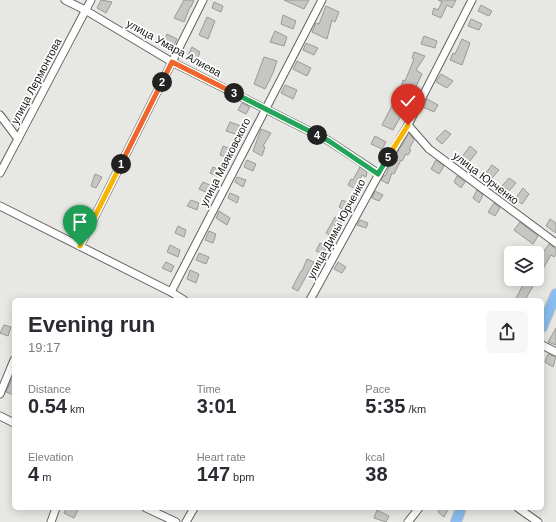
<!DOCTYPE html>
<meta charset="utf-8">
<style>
:root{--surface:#fff;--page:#f7f7f7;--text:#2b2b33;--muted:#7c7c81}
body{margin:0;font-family:Arial,sans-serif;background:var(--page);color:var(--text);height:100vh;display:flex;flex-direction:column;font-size:15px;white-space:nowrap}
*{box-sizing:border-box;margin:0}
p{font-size:13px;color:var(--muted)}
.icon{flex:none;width:22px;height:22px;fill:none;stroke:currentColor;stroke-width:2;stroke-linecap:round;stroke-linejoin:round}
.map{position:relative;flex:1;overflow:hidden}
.sheet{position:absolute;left:12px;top:298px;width:532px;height:212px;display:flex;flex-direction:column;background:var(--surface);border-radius:6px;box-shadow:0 2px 10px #0003}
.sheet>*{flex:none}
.fabs{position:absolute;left:504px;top:246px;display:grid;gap:8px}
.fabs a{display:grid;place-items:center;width:40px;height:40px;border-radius:6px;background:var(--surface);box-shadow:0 2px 10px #0003;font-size:20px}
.pin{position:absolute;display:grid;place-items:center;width:34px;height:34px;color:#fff;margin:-41px -17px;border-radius:50% 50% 50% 0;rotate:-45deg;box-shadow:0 0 4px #0007}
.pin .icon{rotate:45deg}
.km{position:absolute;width:20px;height:20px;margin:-10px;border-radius:50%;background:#222;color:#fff;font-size:11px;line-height:20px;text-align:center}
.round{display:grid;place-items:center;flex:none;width:42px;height:42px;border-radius:6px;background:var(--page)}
.summary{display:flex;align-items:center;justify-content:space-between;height:68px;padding:0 16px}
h1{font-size:22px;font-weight:700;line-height:30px}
.figures{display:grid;grid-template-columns:repeat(3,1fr);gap:6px;height:68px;padding:4px 16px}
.figures div{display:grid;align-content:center}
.figures b{font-size:20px;font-weight:700}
.figures small{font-size:11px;font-weight:400}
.figures p{font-size:11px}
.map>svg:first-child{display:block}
</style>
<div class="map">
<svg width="556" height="522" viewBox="0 0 556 522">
<rect width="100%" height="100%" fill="#e7e7e3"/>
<g fill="#c6c6c2" stroke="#999996">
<path d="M101 0 112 2 106 13 97 8Z"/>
<path d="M184 0H194L191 7H190L184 22 174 18Z"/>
<path d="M284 0H309L304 9Z"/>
<path d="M438 0H456L452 8 447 5 441 18 432 14 434 8 438 10 442 2Z"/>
<path d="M214 2 223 6 221 12 212 8Z"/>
<path d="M481 5 492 11 489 16 478 11Z"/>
<path d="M326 6 339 12 335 22 332 20 327 39 312 32 316 23 319 24Z"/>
<path d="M283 15 296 21 293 29 281 24Z"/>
<path d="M207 17 215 21 208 39 199 35Z"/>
<path d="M471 19 482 24 479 30 468 26Z"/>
<path d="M275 31 287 37 284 46 270 42Z"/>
<path d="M167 34 177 39 172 50 162 45Z"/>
<path d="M424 36 437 41 435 48 421 44Z"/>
<path d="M462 39 470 43 462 65 450 60 453 53 455 54Z"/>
<path d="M306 43 318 48 314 55 303 50Z"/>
<path d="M192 47 200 52 197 60 188 55Z"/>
<path d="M414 52 425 56 416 70 422 74 410 99 411 100 408 107H406L393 130 382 125 398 94H399L403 80 405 81 414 59 412 58Z"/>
<path d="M264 57 277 61 273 73 265 89 254 84Z"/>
<path d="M297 61 311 68 307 76 293 69Z"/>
<path d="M441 74 453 81 447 88 436 82Z"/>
<path d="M285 85 297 90 293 99 281 93Z"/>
<path d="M427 99 438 105 434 112 423 107Z"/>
<path d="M242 103 250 107 246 114 238 110Z"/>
<path d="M230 122 241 126 238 135 226 131Z"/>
<path d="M261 129 271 133 263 146 265 147 262 156 253 151Z"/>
<path d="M445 130 451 134 442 144 436 139Z"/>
<path d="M409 133 414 140 409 149 411 150 408 155 406 154 402 161 401 160 394 174 392 173 388 184 381 180 385 175H386L390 165Z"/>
<path d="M375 136 386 142 382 149 371 144Z"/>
<path d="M223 146 231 149 228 158 220 155Z"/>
<path d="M470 146 477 152 469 162 462 157Z"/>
<path d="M247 160 256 164 253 171 244 167Z"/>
<path d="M436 160 444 166 439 174 431 169Z"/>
<path d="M492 165 499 170 492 178 485 174Z"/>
<path d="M213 167 222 171 219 177 210 173Z"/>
<path d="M360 167 367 172 366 177 362 175 356 189 348 185 351 179 353 180Z"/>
<path d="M95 174 102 177 96 188 91 186Z"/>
<path d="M457 176 465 182 461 188 454 182Z"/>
<path d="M237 177 246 180 243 187 235 182Z"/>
<path d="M509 178 516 183 509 191 502 186Z"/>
<path d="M203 182 212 186 208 193 199 189Z"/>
<path d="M523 188 529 194 522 204 515 199Z"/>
<path d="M477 190 483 195 479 203 473 198Z"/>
<path d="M375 191 383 195 379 201 372 198Z"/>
<path d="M230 193 239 197 237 203 228 198Z"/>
<path d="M191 200 199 203 197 210 187 206Z"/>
<path d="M342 200 350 203 346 211 339 207Z"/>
<path d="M494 203 500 208 495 216 488 212Z"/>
<path d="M219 211 230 218 227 225 216 218Z"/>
<path d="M335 217 342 221 333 237 326 233Z"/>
<path d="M550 219 556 223V233L546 226Z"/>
<path d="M360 220 368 223 366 228 357 225Z"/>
<path d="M520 222 538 236 533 244 514 230Z"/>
<path d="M178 226 186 230 184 237 175 233Z"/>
<path d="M209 231 216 234 213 243 205 240Z"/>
<path d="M320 243 327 246 323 254 316 251Z"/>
<path d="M549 244 556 249V254L554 257 551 255 525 300H515L526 279H537V255L540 257Z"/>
<path d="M170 245 180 250 178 257 167 252Z"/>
<path d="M199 253 209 257 206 264 196 260Z"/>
<path d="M307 259 314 262 298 291 292 288 301 271H302Z"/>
<path d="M166 262 174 266 171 272 162 268Z"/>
<path d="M338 262 346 267 342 273 334 269Z"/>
<path d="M190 270 199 274 196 283 187 279Z"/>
<path d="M4 325 11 327 8 336 0 333Z"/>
<path d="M556 328V345L548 342Z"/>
<path d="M548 354 556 357 553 367 545 362Z"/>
<path d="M14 374V395L6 392Z"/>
<path d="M66 508H75L78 510 74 518 64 513Z"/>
<path d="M440 508H449L444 517 438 512Z"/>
<path d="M377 510 389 516 386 522 374 518Z"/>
</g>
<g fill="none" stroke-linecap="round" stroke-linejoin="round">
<defs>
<g id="minor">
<path d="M65 0 85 10 172 62 329 141 379 174"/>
<path d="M0 115 18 139"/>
<path d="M408 125 429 149 556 243"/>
<path d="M0 173 91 0"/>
<path d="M0 206 171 292 184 300"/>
<path d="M80 246 203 0"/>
<path d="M171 292 322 0"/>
<path d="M310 300 379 174 408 125 472 0"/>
<path d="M542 345 556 352"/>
<path d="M0 394 14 360"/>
<path d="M0 416 14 423"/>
<path d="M146 508 176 522"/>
<path d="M518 508 538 522"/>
<path d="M51 522 56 508"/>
<path d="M186 522 194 508"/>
<path d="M408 522 419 508"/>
</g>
<g id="primary">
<path d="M542 327 556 294"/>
<path d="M456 522 461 508"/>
</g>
</defs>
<use href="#minor" stroke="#62625f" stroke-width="9"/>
<use href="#primary" stroke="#c3c3c2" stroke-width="12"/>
<use href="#minor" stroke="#fff" stroke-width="7"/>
<use href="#primary" stroke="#89bcef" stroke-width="10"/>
</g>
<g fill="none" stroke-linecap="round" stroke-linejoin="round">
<defs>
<path id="split-1" d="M80 246 121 164"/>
<path id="split-2" d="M121 164 162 82"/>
<path id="split-3" d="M162 82 172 62 234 93"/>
<path id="split-4" d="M234 93 317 135"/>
<path id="split-5" d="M317 135 329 141 378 174 388 157"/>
<path id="split-6" d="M388 157 408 125"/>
</defs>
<use href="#split-1" stroke="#fff" stroke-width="8"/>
<use href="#split-2" stroke="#fff" stroke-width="8"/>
<use href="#split-3" stroke="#fff" stroke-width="8"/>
<use href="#split-4" stroke="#fff" stroke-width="8"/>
<use href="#split-5" stroke="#fff" stroke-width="8"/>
<use href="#split-6" stroke="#fff" stroke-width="8"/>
<use href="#split-1" stroke="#f5b400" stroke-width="5"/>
<use href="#split-2" stroke="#f0652b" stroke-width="5"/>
<use href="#split-3" stroke="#f0652b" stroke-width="5"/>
<use href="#split-4" stroke="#22a559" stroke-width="5"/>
<use href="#split-5" stroke="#22a559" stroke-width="5"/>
<use href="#split-6" stroke="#f5b400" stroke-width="5"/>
</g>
<g text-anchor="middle" stroke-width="3.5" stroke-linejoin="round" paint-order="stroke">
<g font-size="11" fill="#171716" stroke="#fff">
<text transform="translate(174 48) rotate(29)" y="4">улица Умара Алиева</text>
<text transform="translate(36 81) rotate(-62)" y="4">улица Лермонтова</text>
<text transform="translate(225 162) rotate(-63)" y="4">улица Маяковского</text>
<text transform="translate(486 178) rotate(37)" y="4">улица Юрченко</text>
<text transform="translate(336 229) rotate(-62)" y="4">улица Димы Юрченко</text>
</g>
</g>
</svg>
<div class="fabs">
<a><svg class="icon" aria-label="layers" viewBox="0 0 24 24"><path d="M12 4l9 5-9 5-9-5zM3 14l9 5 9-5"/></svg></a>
</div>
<div class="pin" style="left:80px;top:246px;background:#1e9e55"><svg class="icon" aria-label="arrive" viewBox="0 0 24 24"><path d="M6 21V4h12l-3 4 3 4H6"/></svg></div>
<div class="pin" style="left:408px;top:125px;background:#d93025"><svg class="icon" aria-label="check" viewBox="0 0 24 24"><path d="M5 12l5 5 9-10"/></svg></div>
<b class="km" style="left:121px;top:164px">1</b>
<b class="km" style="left:162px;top:82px">2</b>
<b class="km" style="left:234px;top:93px">3</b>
<b class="km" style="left:317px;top:135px">4</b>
<b class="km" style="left:388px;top:157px">5</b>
<section class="sheet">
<div class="summary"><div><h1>Evening run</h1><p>19:17</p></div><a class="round"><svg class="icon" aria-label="share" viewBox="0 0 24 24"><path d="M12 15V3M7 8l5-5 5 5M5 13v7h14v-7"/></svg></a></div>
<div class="figures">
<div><p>Distance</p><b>0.54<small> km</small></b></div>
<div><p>Time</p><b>3:01</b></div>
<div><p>Pace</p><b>5:35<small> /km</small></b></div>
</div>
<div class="figures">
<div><p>Elevation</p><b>4<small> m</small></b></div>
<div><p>Heart rate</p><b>147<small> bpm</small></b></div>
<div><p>kcal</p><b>38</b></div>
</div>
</section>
</div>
